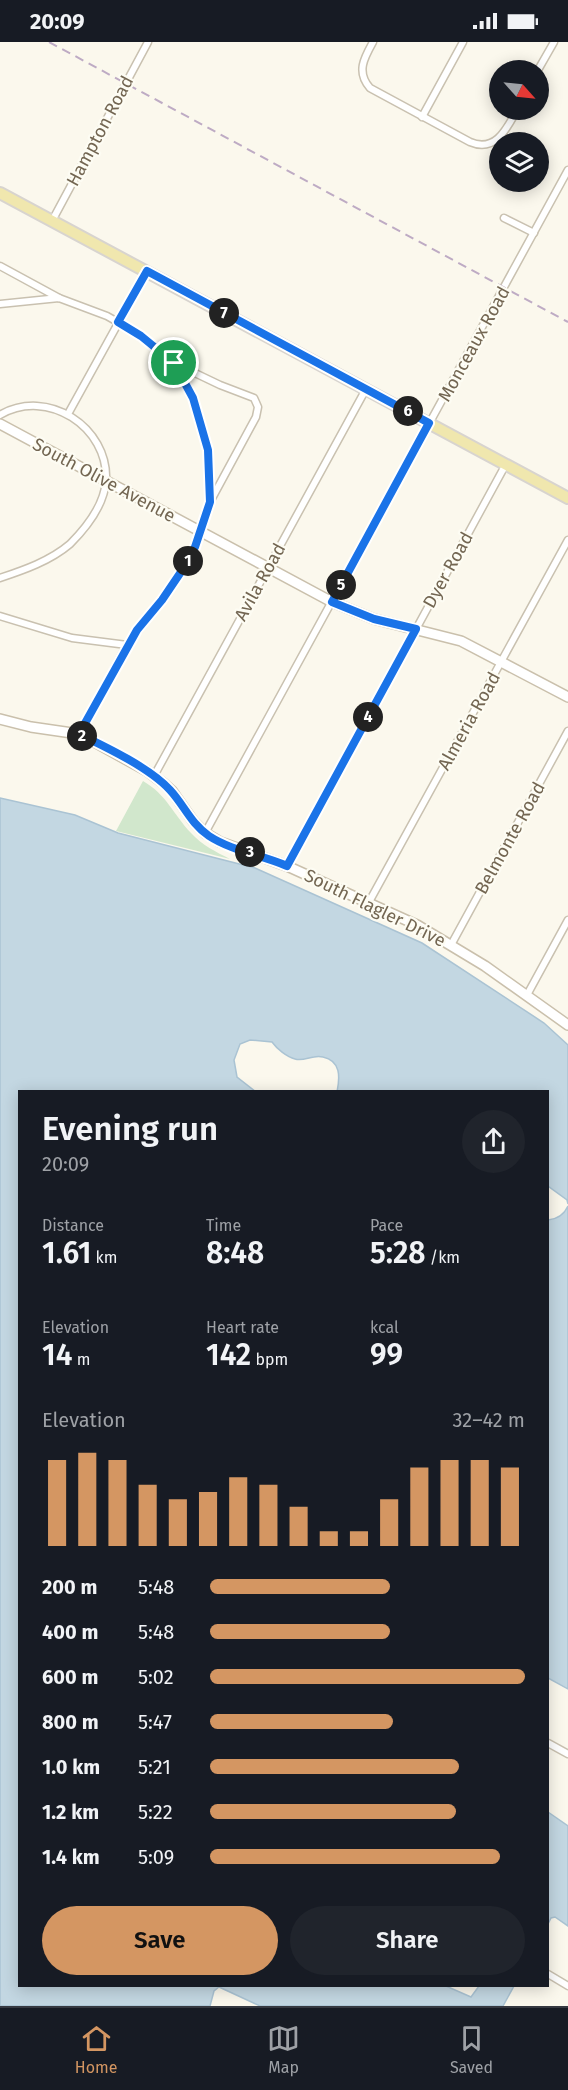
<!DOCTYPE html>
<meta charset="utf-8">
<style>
:root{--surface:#171b24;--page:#20242c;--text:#f1f3f6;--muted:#9ea1a6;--line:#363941;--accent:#d49662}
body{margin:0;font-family:"Fira Sans",sans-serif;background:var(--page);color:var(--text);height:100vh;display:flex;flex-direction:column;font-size:22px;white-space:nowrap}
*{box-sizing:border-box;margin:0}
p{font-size:20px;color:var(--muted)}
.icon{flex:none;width:33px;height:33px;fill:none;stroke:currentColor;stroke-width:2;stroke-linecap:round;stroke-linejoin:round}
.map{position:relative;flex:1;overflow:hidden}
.sheet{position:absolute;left:18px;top:1048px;width:531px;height:897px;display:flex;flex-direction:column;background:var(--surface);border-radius:0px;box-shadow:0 3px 15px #0003}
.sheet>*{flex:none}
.needle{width:39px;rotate:117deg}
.buttons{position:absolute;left:489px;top:18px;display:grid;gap:12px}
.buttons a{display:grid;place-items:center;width:60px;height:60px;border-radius:50%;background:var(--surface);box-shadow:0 3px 15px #0003;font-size:30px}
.pin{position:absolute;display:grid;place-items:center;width:51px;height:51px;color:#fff;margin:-26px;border:3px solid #fff;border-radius:50%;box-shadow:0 2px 6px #0007}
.km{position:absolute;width:30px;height:30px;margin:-15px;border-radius:50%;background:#222;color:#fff;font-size:16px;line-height:30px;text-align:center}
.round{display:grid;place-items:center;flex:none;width:63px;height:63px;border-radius:32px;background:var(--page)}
.summary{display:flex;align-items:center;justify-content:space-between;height:102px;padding:0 24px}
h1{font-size:33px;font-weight:600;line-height:45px}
.metrics{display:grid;grid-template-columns:repeat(3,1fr);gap:9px;height:102px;padding:6px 24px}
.metrics div{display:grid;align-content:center}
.metrics b{font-size:30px;font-weight:600}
.metrics small{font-size:16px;font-weight:400}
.metrics p{font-size:16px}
.chart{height:168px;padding:12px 24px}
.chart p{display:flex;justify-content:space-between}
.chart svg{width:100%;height:108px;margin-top:6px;stroke:var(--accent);stroke-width:6}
.action{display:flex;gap:12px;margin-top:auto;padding:12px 24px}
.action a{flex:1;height:69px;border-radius:36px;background:var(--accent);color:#111;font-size:24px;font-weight:600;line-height:69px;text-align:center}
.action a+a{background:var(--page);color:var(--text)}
ul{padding:0 24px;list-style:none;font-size:20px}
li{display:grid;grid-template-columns:96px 72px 1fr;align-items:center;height:45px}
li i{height:15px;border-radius:8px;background:var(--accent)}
.status{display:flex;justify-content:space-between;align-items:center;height:42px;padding:0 30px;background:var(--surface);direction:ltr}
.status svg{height:16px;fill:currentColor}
.dock{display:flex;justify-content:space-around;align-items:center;height:84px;border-top:2px solid var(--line);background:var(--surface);font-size:16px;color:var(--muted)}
.dock a{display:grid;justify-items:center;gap:3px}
.dock .selected{color:var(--accent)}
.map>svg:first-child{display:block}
</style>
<div class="status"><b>20:09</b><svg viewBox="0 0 49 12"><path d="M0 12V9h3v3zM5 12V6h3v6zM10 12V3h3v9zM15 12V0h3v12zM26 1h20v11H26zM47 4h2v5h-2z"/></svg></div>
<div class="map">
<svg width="568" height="1964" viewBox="0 0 568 1964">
<rect width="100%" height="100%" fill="#fbf8ed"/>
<path fill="#d1e7cc" d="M143 739C167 753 173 772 191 791 202 803 216 810 230 817L116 789Z"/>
<g fill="#c3d7e2" stroke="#aac3d3" stroke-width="1.5">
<path d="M0 756 75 773 118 791 255 826 422 901 544 981 568 1003V1162L567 1158 548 1144V1050H337C340 1035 341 1019 323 1015 319 1014 318 1014 314 1015 307 1016 302 1019 295 1017 287 1015 277 1007 272 1000L250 998 240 1002 234 1018 237 1035 256 1050H20V1944H446L471 1955 479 1944H514L503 1964H260L219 1945 214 1949 210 1964H0Z"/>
<path d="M568 1164V1647L548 1636V1178C557 1177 564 1173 568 1164Z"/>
<path d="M548 1770 568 1784V1884L555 1875 551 1876 548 1882Z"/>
</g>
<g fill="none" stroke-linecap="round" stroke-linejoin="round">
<defs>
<g id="street">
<path d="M373 0C364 16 356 30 370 46L470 100C496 111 507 86 517 68"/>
<path d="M538 28 554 0"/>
<path d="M422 75 463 0"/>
<path d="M504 176 534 191"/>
<path d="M52 179 148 0"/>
<path d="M0 224 59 256"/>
<path d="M0 262 59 256 107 274 130 287 174 321 193 356 208 408 210 460 195 505 175 540 127 603 79 692"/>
<path d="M174 321 220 343 254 356 258 365 256 375 210 460"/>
<path d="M68 372 147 229"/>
<path d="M0 373C47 345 109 385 106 439 104 463 86 486 70 502 50 519 24 528 0 536"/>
<path d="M0 574 72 596 127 603"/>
<path d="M154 734 366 347"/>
<path d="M205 791 568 128"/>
<path d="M287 824 506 422"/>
<path d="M369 860 568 498"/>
<path d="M451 903 568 689"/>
<path d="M527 953 568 878"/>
<path d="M548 1701 568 1712"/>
<path d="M548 1932 568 1944"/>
</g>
<g id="secondary">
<path d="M0 382 332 560 374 577 461 599 568 655"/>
<path d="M0 677 31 685 79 692 89 697 147 729 163 741 172 749 193 779 205 791 220 800 287 824 417 883 485 924 568 983"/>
</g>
<path id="primary" d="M0 151 568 456"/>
</defs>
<use href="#street" stroke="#c9c1b0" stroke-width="9"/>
<use href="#secondary" stroke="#cac0ac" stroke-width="12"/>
<use href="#primary" stroke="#d8d4cf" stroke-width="14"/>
<use href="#street" stroke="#fff" stroke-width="6"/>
<use href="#secondary" stroke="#fff" stroke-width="9"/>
<use href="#primary" stroke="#f0e7ae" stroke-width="10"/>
<path stroke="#beabc4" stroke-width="2" stroke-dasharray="9 6" stroke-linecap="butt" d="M49 0 568 280"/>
</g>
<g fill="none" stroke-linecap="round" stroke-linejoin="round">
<defs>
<path id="route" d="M147 229 429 381 332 560 374 577 416 587 287 824C262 813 232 809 209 794 191 782 184 763 170 748 150 726 106 705 79 692L137 588 162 558 187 521 195 505 210 460 208 408 193 356 174 321 141 294 118 280Z"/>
</defs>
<use href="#route" stroke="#fff" stroke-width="12"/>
<use href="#route" stroke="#1a73e8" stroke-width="8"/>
</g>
<g text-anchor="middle" stroke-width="4.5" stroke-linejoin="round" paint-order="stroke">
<g font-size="18" fill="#736652" stroke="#fdfcf3">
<text transform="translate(100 89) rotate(-62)" y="6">Hampton Road</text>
<text transform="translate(474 302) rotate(-61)" y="6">Monceaux Road</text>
<text transform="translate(104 438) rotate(28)" y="6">South Olive Avenue</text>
<text transform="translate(448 528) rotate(-61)" y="6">Dyer Road</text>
<text transform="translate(260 540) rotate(-61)" y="6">Avila Road</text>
<text transform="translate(469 679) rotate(-61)" y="6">Almeria Road</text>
<text transform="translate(510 796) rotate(-61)" y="6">Belmonte Road</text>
<text transform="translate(375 866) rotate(26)" y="6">South Flagler Drive</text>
</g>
</g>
</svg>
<div class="buttons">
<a><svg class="needle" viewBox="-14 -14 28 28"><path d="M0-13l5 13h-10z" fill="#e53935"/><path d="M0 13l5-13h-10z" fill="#9ea1a6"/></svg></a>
<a><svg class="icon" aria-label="layers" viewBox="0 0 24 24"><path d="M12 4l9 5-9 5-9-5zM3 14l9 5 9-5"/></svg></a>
</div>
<div class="pin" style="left:174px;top:321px;background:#1e9e55"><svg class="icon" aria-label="arrive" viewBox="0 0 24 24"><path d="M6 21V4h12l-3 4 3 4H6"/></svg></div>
<b class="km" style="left:188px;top:519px">1</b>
<b class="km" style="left:82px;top:694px">2</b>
<b class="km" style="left:250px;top:810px">3</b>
<b class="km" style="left:368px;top:675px">4</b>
<b class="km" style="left:341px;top:543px">5</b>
<b class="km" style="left:408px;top:369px">6</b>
<b class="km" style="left:224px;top:271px">7</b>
<section class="sheet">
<div class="summary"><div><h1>Evening run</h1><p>20:09</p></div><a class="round"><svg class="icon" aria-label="share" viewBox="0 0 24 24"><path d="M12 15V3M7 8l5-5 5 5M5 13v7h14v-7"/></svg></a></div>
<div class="metrics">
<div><p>Distance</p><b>1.61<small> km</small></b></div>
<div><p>Time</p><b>8:48</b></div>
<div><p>Pace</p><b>5:28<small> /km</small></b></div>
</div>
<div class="metrics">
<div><p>Elevation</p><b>14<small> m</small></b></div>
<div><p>Heart rate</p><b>142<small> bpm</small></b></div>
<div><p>kcal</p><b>99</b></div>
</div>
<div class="chart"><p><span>Elevation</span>32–42 m</p>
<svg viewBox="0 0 160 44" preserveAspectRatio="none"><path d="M5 44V9M15 44V6M25 44V9M35 44V19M45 44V25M55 44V22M65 44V16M75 44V19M85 44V28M95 44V38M105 44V38M115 44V25M125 44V12M135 44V9M145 44V9M155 44V12"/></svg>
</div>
<ul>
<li><b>200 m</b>5:48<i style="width:57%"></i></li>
<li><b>400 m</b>5:48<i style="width:57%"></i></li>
<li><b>600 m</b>5:02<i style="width:100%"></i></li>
<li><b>800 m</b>5:47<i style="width:58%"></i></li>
<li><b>1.0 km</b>5:21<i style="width:79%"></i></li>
<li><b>1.2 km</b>5:22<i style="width:78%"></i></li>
<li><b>1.4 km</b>5:09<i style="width:92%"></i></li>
</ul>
<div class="action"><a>Save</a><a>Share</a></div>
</section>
</div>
<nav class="dock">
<a class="selected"><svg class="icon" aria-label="home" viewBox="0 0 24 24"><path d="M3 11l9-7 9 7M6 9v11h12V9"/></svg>Home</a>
<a><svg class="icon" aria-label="map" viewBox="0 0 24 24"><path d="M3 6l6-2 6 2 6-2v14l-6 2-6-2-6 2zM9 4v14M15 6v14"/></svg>Map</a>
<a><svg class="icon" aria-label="saved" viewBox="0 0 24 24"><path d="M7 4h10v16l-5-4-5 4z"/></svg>Saved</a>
</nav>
